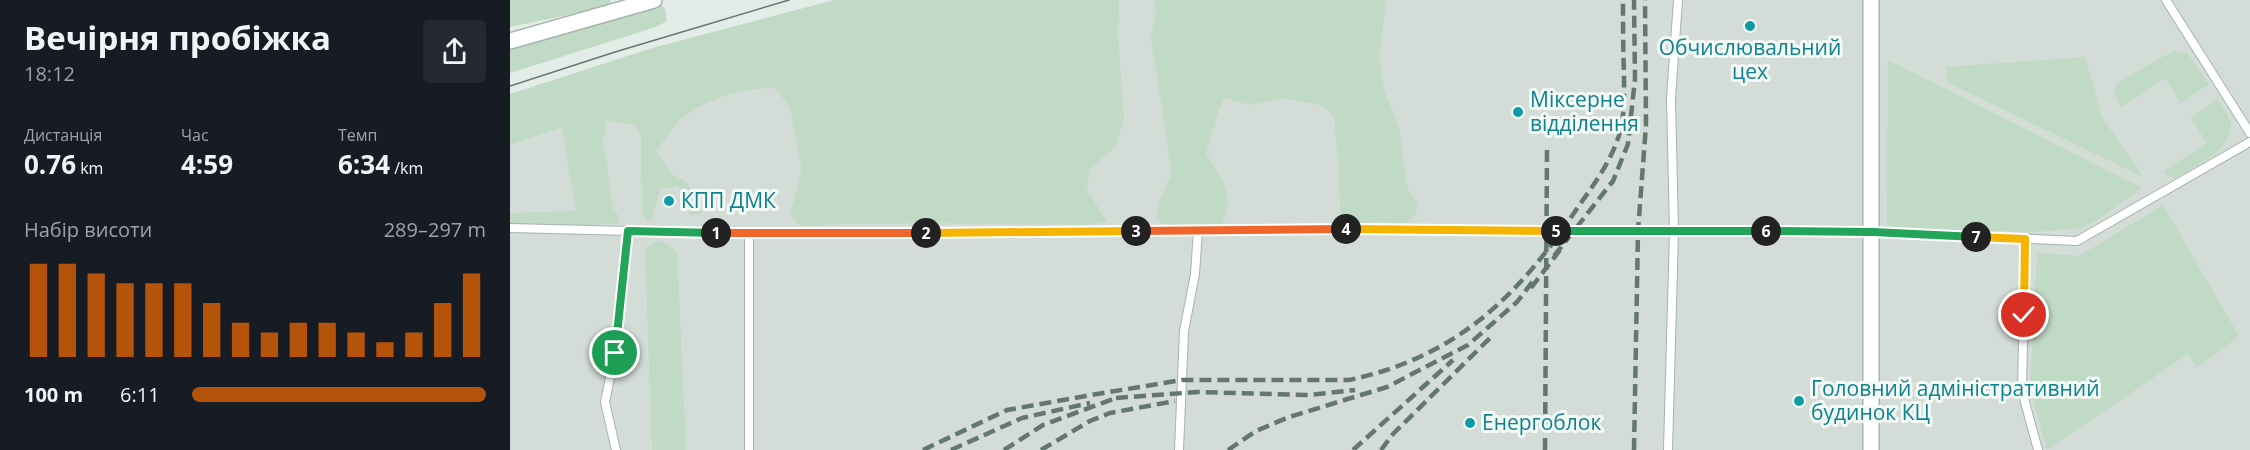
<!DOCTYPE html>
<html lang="uk">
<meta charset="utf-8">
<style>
:root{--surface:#171b24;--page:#242831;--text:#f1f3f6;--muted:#9ea1a6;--accent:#b45309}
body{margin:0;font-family:"Open Sans",sans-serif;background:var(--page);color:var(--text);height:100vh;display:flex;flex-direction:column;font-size:22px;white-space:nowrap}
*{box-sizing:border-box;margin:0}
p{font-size:20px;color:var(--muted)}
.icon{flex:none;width:33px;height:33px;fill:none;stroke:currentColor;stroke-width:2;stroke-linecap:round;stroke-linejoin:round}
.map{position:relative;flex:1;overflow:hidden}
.drawer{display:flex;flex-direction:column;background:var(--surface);width:510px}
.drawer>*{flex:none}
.pin{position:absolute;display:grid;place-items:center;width:51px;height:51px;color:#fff;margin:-26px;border:3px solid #fff;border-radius:50%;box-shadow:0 2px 6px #0007}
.km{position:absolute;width:30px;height:30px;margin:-15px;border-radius:50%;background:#222;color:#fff;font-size:16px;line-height:30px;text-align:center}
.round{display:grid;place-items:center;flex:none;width:63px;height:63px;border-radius:6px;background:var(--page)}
.head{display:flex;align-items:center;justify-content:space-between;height:102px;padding:0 24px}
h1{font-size:33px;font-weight:700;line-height:45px}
.stats{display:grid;grid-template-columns:repeat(3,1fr);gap:9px;height:102px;padding:6px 24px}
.stats div{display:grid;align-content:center}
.stats b{font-size:26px;font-weight:700}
.stats small{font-size:16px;font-weight:400}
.stats p{font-size:16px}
.chart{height:168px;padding:12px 24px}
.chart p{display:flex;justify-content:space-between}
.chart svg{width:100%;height:108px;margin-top:6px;stroke:var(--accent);stroke-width:6}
ul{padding:0 24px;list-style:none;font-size:20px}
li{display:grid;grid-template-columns:96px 72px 1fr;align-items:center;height:45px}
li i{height:15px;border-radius:8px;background:var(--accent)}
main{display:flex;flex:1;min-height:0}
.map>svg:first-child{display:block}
</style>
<main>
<section class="drawer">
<div class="head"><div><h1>Вечірня пробіжка</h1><p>18:12</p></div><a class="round"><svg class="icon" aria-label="share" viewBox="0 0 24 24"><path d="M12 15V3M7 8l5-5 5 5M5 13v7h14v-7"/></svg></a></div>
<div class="stats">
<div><p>Дистанція</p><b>0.76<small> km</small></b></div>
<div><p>Час</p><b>4:59</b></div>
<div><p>Темп</p><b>6:34<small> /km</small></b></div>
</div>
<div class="chart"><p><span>Набір висоти</span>289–297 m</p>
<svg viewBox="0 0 160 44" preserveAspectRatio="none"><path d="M5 44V6M15 44V6M25 44V10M35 44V14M45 44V14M55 44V14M65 44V22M75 44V30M85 44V34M95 44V30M105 44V30M115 44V34M125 44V38M135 44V34M145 44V22M155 44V10"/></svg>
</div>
<ul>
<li><b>100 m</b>6:11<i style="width:100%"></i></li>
</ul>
</section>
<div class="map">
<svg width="1740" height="450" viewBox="0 0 1740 450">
<rect width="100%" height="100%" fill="#e4ece8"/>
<path fill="#d3dcd7" d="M527 0H1740V450H0V145L52 127Z"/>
<g fill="#c0dac5">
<path d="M0 0H100L101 4 67 13 0 27Z"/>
<path d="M324 0H609L608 34 614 120 605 147 580 169 577 190 597 222 577 225 419 223 289 225 280 214 292 171 280 107 265 88C238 86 189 101 169 121 161 130 154 141 146 151L162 175 174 180 190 201 192 214 181 215 168 186 150 189 142 221 136 220 132 209 131 136 124 125 97 120 93 140 103 208 109 217V223L68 226 0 224V213L66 211 52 127 0 145V94L142 48Z"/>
<path d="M645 0H876L869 56 874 90 889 128 897 187 908 204 906 214 895 223 841 222 830 213 829 171 824 117 811 105 772 98 741 105 714 98 707 115 696 153C712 180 726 192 712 224L654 226 646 217 650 200 662 174 641 37 646 11Z"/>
<path d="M150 4 155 9 157 21 146 27 0 73V48Z"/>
<path d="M1663 51 1678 54 1699 84 1671 103 1655 78 1612 107C1605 100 1603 93 1607 83Z"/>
<path d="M1575 57 1592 117 1633 177 1437 82 1436 67Z"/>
<path d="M1378 60 1632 188 1584 222 1571 228 1525 232 1377 228Z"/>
<path d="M1707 99C1711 106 1717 113 1720 120 1728 146 1687 164 1670 176L1665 178 1657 176 1654 171 1697 143 1681 118Z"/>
<path d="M1653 205 1729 336 1687 368 1678 354 1537 450 1520 389 1527 253 1569 256Z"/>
<path d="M149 240 167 251 176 450H142L135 248Z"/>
</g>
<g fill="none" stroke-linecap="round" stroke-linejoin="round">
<defs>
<g id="service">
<path d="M1656 0 1740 133"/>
<path d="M0 228 239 234"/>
<path d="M1515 239 1512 391 1528 450"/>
<path d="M106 450 95 402 105 353 118 231"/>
<path d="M239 450V234L836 229 1363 232 1567 241 1740 142"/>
<path d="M669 450 674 331 685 274 688 230"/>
<path d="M1158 450 1164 231 1161 98 1168 0"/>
</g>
<g id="minor">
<path d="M1361 0V450"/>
<path d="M0 41 144 0"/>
</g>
</defs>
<use href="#service" stroke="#a7b3ae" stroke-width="10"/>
<use href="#minor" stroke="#a7b3ae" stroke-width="18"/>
<use href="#service" stroke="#fff" stroke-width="8"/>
<use href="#minor" stroke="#fff" stroke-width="15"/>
<path stroke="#61776f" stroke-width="1.5" d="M0 86 105 52 279 0"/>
<g stroke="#61776f" stroke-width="4.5" stroke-dasharray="12 6" stroke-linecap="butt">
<path d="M1044 256 1103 181 1118 144 1125 79 1124 0"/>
<path d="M1021 288 1050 250"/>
<path d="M606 398 687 392 799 395 845 390"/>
<path d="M413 450 497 410 587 394 672 380H839C947 357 1009 296 1068 207 1085 183 1102 160 1110 132 1115 113 1114 92 1114 73 1113 49 1113 24 1113 0"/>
<path d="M441 450 512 418 580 403"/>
<path d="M494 450 533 425 603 399"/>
<path d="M531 450 580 421 600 413 665 401"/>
<path d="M718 450 746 431 779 417 877 387 958 345 1007 302 1023 281"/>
<path d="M843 450 943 360"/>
<path d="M871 450 883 434 983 335"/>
<path d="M1035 450 1037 150"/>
<path d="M1124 450 1128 231 1136 125 1135 0"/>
</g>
</g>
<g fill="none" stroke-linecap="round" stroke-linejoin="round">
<defs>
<path id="split-1" d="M105 353 118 231 206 233"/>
<path id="split-2" d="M206 233H416"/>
<path id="split-3" d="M416 233 626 231"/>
<path id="split-4" d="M626 231 836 229"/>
<path id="split-5" d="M836 229 1046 231"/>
<path id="split-6" d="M1046 231H1256"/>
<path id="split-7" d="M1256 231 1363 232 1466 237"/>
<path id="split-8" d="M1466 237 1515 239 1514 315"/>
</defs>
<use href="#split-1" stroke="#fff" stroke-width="12"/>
<use href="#split-2" stroke="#fff" stroke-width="12"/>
<use href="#split-3" stroke="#fff" stroke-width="12"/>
<use href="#split-4" stroke="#fff" stroke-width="12"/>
<use href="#split-5" stroke="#fff" stroke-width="12"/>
<use href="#split-6" stroke="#fff" stroke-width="12"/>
<use href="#split-7" stroke="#fff" stroke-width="12"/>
<use href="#split-8" stroke="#fff" stroke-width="12"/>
<use href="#split-1" stroke="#22a559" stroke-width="8"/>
<use href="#split-2" stroke="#f0652b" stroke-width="8"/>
<use href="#split-3" stroke="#f5b400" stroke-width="8"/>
<use href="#split-4" stroke="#f0652b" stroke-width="8"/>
<use href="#split-5" stroke="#f5b400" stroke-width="8"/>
<use href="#split-6" stroke="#22a559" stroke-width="8"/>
<use href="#split-7" stroke="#22a559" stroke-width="8"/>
<use href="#split-8" stroke="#f5b400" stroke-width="8"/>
</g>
<g fill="#0f9aa8" stroke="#f5f9f6" stroke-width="2">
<circle cx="1240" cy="26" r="6"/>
<circle cx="1008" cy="112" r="6"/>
<circle cx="159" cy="201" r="6"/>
<circle cx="1289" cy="401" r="6"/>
<circle cx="960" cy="423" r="6"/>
</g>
<g text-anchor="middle" stroke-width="6" stroke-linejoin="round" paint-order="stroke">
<g font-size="21" fill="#0d838f" stroke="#f5f9f6" text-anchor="start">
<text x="1240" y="55" text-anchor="middle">Обчислювальний<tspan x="1240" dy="24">цех</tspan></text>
<text x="1020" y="107">Міксерне<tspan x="1020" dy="24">відділення</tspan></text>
<text x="171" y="208">КПП ДМК</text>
<text x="1301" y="396">Головний адміністративний<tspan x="1301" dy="24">будинок КЦ</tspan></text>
<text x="972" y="430">Енергоблок</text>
</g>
</g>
</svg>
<div class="pin" style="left:105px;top:353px;background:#1e9e55"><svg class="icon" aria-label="arrive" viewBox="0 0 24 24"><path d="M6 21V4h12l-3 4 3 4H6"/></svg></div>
<div class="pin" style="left:1514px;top:315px;background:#d93025"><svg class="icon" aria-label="check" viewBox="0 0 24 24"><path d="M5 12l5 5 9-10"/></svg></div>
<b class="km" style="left:206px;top:233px">1</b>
<b class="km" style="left:416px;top:233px">2</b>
<b class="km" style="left:626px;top:231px">3</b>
<b class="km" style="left:836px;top:229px">4</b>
<b class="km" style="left:1046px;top:231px">5</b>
<b class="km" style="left:1256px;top:231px">6</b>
<b class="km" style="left:1466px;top:237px">7</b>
</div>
</main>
